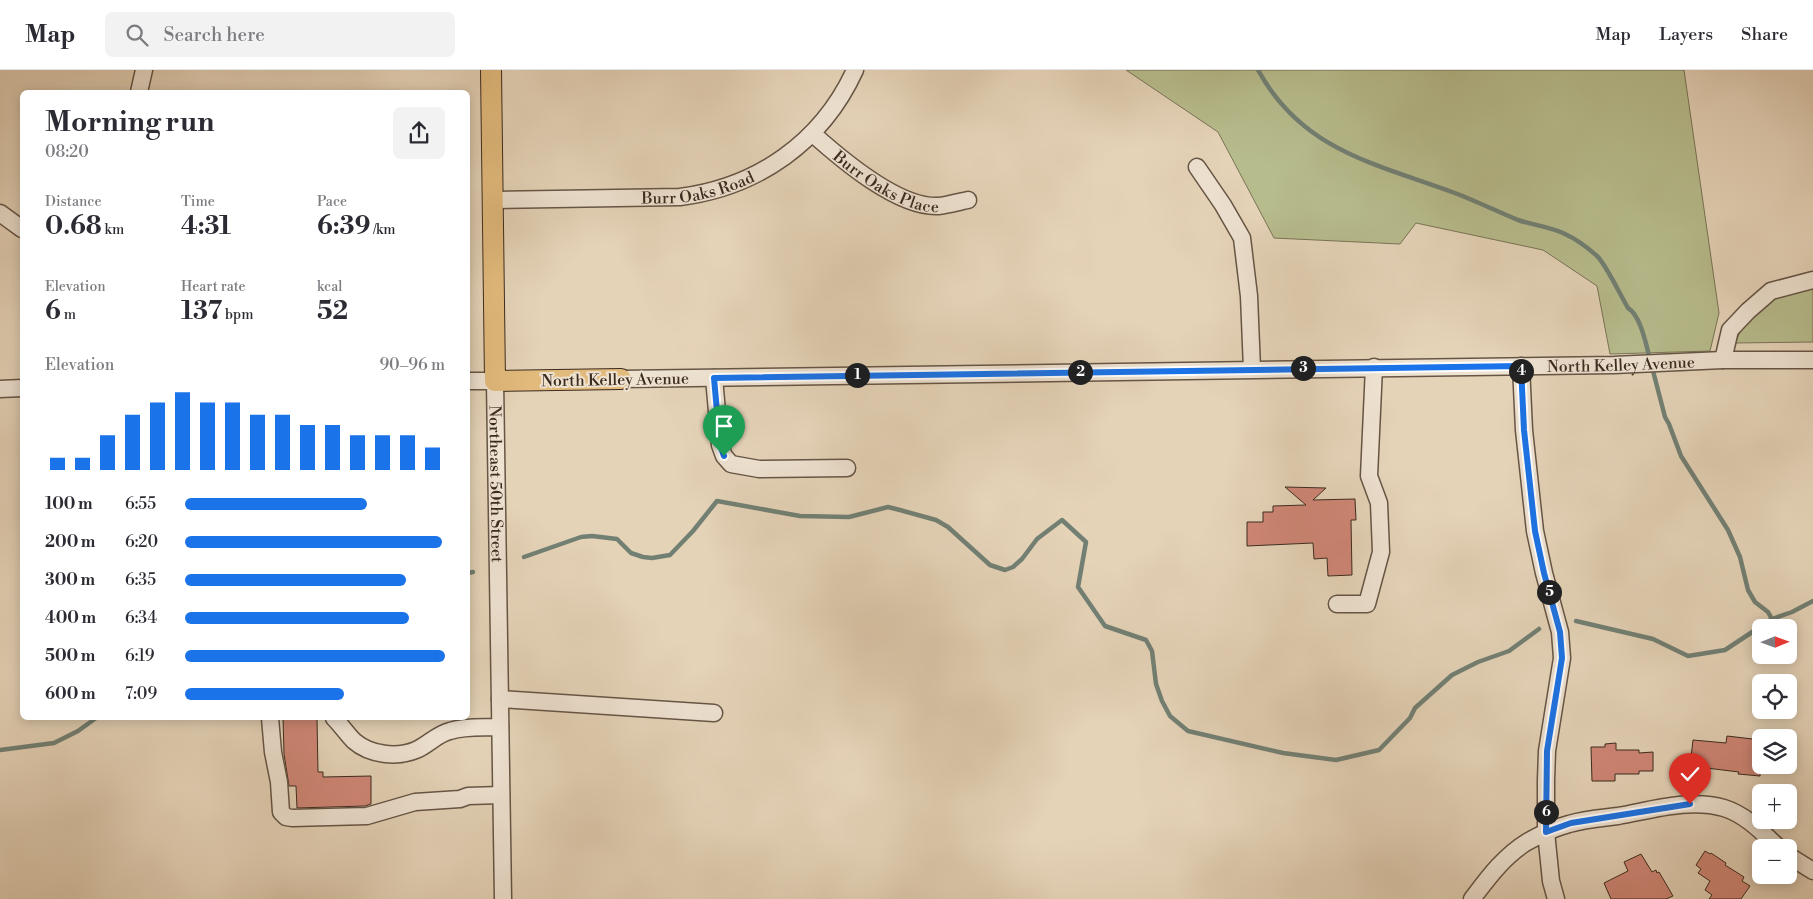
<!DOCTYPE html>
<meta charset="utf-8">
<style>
:root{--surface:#fff;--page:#f2f2f3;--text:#2b2b33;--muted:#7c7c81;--line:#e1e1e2;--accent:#1a73e8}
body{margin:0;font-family:"Libre Bodoni",serif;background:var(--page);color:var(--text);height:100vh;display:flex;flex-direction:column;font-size:19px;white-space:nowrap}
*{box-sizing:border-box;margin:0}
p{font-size:16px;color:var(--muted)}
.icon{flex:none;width:28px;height:28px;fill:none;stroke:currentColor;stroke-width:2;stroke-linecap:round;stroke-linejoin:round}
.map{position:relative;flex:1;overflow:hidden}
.drawer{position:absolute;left:20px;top:20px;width:450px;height:630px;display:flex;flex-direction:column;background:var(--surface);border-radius:8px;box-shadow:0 2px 12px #0003}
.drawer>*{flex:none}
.needle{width:32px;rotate:89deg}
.tools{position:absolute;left:1752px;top:549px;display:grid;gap:10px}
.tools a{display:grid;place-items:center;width:45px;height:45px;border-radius:8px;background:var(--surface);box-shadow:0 2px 12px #0003;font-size:25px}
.pin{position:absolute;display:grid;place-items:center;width:42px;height:42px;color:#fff;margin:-51px -21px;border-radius:50% 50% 50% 0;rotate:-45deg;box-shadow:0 0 5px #0007}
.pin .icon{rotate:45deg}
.km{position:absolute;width:25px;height:25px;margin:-12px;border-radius:50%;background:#222;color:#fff;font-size:14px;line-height:25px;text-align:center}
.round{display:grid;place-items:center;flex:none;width:52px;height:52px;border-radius:8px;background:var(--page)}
.summary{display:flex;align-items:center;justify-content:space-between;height:85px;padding:0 25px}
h1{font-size:28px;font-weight:700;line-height:38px}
.stats{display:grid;grid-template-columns:repeat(3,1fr);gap:8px;height:85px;padding:5px 25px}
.stats div{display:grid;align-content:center}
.stats b{font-size:25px;font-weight:700}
.stats small{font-size:14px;font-weight:400}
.stats p{font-size:14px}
.chart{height:140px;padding:10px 25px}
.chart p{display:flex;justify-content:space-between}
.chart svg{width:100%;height:90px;margin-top:5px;stroke:var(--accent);stroke-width:6}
ul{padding:0 25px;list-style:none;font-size:16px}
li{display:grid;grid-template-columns:80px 60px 1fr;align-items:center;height:38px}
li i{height:12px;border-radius:6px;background:var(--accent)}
header{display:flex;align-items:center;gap:30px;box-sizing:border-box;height:70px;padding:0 25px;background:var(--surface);border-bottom:1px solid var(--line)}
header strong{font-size:24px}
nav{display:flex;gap:28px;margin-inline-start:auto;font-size:18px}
.search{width:350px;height:45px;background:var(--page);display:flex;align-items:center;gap:12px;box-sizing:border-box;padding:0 18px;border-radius:8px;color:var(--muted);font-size:19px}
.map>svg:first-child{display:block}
</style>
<header>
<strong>Map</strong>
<div class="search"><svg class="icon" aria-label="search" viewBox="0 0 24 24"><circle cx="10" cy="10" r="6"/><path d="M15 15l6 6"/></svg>Search here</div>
<nav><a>Map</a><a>Layers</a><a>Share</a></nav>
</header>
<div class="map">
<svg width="1813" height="829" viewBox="0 0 1813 829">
<rect width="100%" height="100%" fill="#e5d3b8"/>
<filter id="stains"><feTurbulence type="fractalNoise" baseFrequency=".004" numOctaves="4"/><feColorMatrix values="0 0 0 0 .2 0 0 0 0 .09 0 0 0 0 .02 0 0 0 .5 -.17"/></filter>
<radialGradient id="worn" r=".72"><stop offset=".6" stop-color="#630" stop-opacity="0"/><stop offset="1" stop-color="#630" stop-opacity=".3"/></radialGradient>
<g fill="#b7bc8d" stroke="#797456">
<path d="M1126 0H1684L1719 243 1710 281 1610 284 1597 216 1543 180 1416 153 1400 174 1274 168 1218 62Z"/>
<path d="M1813 217V272L1735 273 1742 258 1768 230Z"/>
</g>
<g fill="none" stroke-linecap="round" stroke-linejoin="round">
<g stroke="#728074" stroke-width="4.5">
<path d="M1258 0C1302 80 1373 93 1452 122 1474 130 1496 141 1518 150 1533 155 1551 157 1565 164 1576 169 1588 178 1597 186 1605 193 1621 226 1628 238 1641 246 1646 275 1650 289"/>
<path d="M1652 297 1665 347 1669 354 1681 386 1728 460 1740 487 1748 520 1755 532 1768 542 1772 549"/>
<path d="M524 487 581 467 592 466 617 469 631 483 643 487 652 488 670 485 693 461 717 431 800 446 849 447 888 437 900 440 936 450 948 457 990 495 1005 500 1013 497 1022 489 1037 469 1062 450 1086 472 1078 517 1105 556 1146 570 1152 581 1156 614 1162 631 1170 646 1188 661 1283 683 1336 690 1379 680 1410 648 1415 638 1452 605 1478 592 1509 581 1539 559"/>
<path d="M468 503 473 502"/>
<path d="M1576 551 1653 569 1688 586 1725 580 1772 549 1792 542 1813 531"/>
<path d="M0 680 54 673 78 661 96 648"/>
</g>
</g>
<g fill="#d08777" stroke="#3b2b1f">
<path d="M1285 417 1326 418 1313 430 1355 429 1356 450H1351L1352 505 1328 506 1327 488 1314 489 1313 473 1247 476V452H1263V442H1273V436L1306 435Z"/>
<path d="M283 648H317L318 702H323V707L371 706V734L365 736 297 738 296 716H289L284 684Z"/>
<path d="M1727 666 1761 670 1760 706 1738 704 1739 702 1690 696 1693 670 1726 673Z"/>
<path d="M1616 673V680H1639V683L1653 682V701H1639V704H1615V711H1592L1591 677H1605V674Z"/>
<path d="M1705 781 1710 784 1711 783 1726 793 1725 795 1744 807 1742 811 1750 816 1741 829H1709L1712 825 1705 820 1710 811 1698 803 1701 799 1696 795Z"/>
<path d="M1641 784 1652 802 1656 800 1657 803 1659 802 1673 826 1666 829H1611L1604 813 1628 801 1624 792Z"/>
</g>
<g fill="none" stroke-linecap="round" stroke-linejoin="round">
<defs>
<g id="minor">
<path d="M139 22 144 0"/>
<path id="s1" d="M813 64C841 89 898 138 938 136 948 135 958 132 968 130"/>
<path d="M1197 97 1223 135 1242 168 1249 226 1252 299"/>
<path id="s2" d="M493 130 680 127C758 117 822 72 855 0"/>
<path d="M0 143 22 159"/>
<path d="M1723 290 1730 260 1748 241 1771 221 1813 210"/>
<path d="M1521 296 1524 360 1535 461 1544 503 1560 562 1562 588 1547 681 1546 710V762L1551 811 1556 829"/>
<path d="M714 308 720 375 724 386 731 394 759 399 847 398"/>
<path id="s3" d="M621 309 1614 295 1723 290H1813"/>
<path id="s4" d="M468 311H495L503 829"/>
<path d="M0 319 22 318"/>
<path d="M1337 534H1367L1381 482 1379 433 1369 406 1374 297"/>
<path d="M500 629 714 643"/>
<path d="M270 648 273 682 279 712 281 742 286 747 292 748 367 746 415 732 460 729 468 726 501 725"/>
<path d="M334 648C341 655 347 664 354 671 370 685 397 688 416 680 428 675 437 664 450 661 466 656 484 658 500 657"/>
<path d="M1789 786 1813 801"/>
<path d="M1472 829C1488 808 1504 786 1527 772 1541 764 1554 758 1569 754 1585 749 1602 748 1618 746 1652 740 1690 728 1724 738 1746 745 1762 762 1779 778"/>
</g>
<path id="major" d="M491 0 495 311 621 309"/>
</defs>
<use href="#minor" stroke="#665545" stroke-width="19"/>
<use href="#major" stroke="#3b2b1f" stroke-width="22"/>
<use href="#minor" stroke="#eee2d1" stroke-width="16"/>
<use href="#major" stroke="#e2ba7c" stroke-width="20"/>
</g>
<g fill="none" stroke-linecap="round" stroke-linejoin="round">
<defs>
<path id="route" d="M724 386 720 375 714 308 1521 296 1524 360 1535 461 1544 503 1560 562 1562 588 1547 681 1546 762 1571 753 1690 734"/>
</defs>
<use href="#route" stroke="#fff" stroke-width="10"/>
<use href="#route" stroke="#1a73e8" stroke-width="6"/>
</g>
<g text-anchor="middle" stroke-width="4" stroke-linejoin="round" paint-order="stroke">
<g font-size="16" fill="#3b2b1f" stroke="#eee2d1">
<text dy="6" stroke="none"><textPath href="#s1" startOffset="89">Burr Oaks Place</textPath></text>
<text dy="6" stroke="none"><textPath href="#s2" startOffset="206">Burr Oaks Road</textPath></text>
<text dy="6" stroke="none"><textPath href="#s3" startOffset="1000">North Kelley Avenue</textPath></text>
<text transform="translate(615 309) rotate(-1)" y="6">North Kelley Avenue</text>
<text dy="6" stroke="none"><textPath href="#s4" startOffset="130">Northeast 50th Street</textPath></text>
</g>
</g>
<rect width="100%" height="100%" filter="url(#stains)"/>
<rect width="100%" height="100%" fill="url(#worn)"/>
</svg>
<div class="tools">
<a><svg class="needle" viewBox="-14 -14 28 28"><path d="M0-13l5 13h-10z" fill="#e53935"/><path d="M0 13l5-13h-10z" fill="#7c7c81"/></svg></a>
<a><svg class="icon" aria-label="locate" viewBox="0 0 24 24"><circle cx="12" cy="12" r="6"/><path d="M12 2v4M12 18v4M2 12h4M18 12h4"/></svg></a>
<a><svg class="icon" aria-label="layers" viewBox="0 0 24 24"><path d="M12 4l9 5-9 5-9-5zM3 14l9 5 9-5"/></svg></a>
<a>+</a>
<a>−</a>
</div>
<div class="pin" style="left:724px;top:386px;background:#1e9e55"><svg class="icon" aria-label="arrive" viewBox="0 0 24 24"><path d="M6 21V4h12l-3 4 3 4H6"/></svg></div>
<div class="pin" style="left:1690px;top:734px;background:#d93025"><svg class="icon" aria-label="check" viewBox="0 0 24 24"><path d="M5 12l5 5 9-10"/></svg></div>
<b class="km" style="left:857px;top:305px">1</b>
<b class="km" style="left:1080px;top:302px">2</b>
<b class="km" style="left:1303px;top:298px">3</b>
<b class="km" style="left:1521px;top:301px">4</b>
<b class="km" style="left:1549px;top:522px">5</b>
<b class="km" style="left:1546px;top:742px">6</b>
<section class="drawer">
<div class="summary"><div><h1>Morning run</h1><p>08:20</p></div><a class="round"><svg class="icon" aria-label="share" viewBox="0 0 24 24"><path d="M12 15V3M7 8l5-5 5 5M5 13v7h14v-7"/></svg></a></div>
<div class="stats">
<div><p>Distance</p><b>0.68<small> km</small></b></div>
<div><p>Time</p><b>4:31</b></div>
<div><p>Pace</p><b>6:39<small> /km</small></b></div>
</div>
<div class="stats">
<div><p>Elevation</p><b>6<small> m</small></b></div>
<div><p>Heart rate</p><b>137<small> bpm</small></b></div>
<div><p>kcal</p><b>52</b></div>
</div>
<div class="chart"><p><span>Elevation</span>90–96 m</p>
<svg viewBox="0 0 160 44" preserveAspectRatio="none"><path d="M5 44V38M15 44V38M25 44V27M35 44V17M45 44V11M55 44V6M65 44V11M75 44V11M85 44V17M95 44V17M105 44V22M115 44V22M125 44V27M135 44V27M145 44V27M155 44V33"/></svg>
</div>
<ul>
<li><b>100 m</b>6:55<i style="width:70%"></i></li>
<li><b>200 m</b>6:20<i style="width:99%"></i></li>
<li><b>300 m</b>6:35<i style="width:85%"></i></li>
<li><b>400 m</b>6:34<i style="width:86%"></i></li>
<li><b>500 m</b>6:19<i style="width:100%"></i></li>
<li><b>600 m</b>7:09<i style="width:61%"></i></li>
</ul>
</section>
</div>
